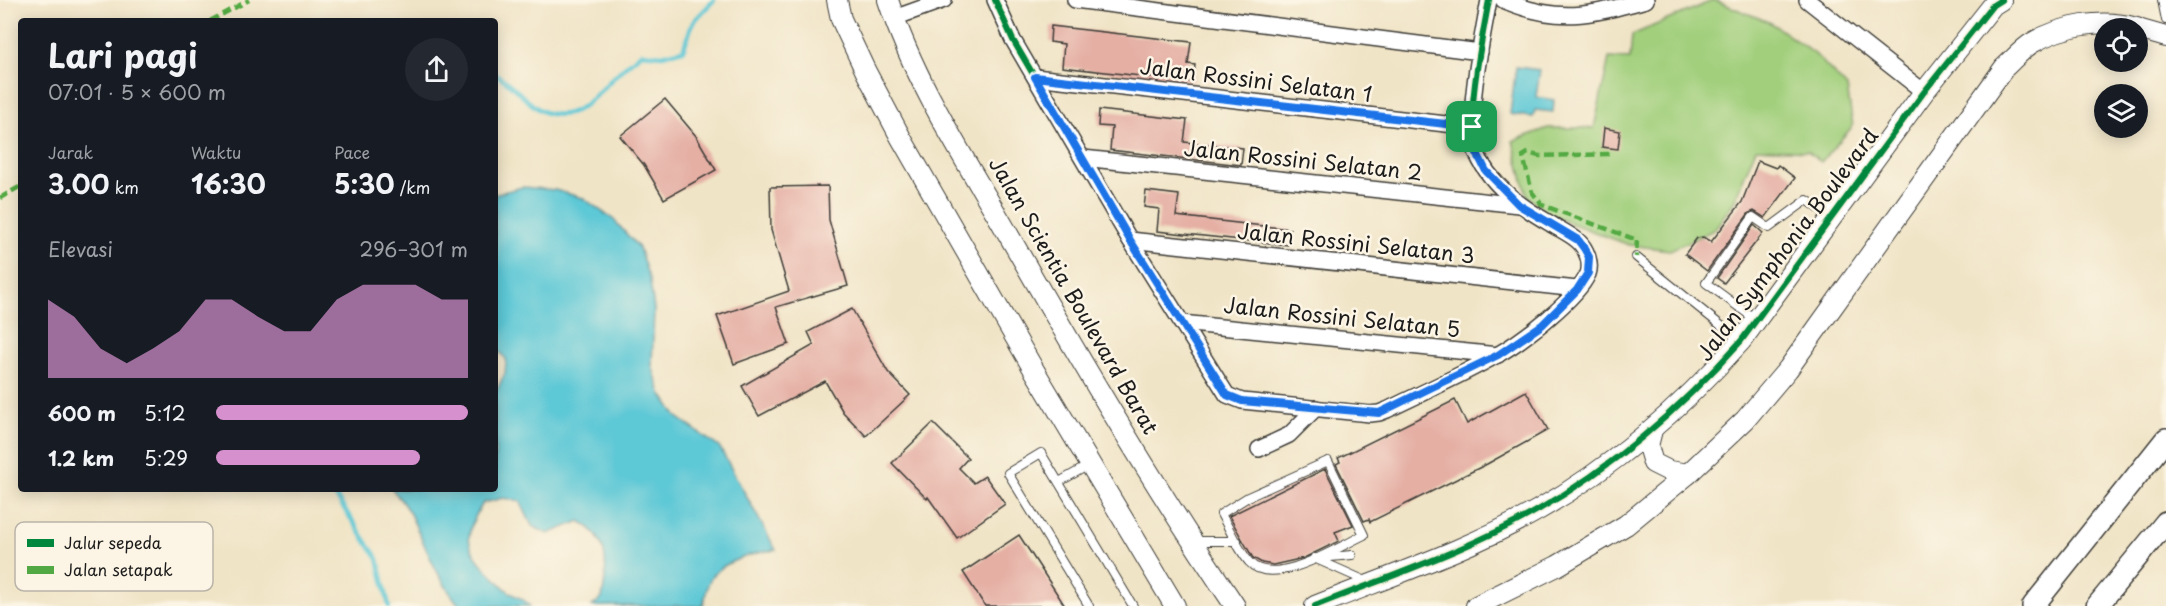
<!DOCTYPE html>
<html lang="id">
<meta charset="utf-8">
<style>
:root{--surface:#171b24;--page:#242831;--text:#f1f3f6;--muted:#9ea1a6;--accent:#d690ce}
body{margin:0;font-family:"Playpen Sans",sans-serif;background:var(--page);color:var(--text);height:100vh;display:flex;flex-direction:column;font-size:22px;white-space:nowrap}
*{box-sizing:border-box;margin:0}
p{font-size:20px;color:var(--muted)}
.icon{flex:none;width:33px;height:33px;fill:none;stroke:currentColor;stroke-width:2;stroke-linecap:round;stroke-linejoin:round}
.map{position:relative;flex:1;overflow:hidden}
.side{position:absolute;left:18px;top:18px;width:480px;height:474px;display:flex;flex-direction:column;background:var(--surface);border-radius:6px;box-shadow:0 3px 15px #0003}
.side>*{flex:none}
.controls{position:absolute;left:2094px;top:18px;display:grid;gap:12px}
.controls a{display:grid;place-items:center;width:54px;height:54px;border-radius:50%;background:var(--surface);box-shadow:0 3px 15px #0003;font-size:30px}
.pin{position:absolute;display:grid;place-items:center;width:51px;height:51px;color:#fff;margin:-26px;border-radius:12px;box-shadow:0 3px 9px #0006}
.round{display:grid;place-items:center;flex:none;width:63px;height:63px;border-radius:32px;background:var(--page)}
.head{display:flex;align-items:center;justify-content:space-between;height:102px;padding:0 30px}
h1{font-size:33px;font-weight:700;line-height:45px}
.metrics{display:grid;grid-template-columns:repeat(3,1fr);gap:9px;height:102px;padding:6px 30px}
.metrics div{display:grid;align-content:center}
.metrics b{font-size:26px;font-weight:700}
.metrics small{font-size:16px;font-weight:400}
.metrics p{font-size:16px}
.chart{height:168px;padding:12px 30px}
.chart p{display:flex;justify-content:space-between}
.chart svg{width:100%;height:108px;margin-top:6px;fill:var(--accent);opacity:.7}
ul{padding:0 30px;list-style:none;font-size:20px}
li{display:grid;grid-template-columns:96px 72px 1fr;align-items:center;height:45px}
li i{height:15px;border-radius:8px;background:var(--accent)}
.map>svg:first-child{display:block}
</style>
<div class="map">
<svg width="2166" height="606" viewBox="0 0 2166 606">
<rect width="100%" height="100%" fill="#fcf5e5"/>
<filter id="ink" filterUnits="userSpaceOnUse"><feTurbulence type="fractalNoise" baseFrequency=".0167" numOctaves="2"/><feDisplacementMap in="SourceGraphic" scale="12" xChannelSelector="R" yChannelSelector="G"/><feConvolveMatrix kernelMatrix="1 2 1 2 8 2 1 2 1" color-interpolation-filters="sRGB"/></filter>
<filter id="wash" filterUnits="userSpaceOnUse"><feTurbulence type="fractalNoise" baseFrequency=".008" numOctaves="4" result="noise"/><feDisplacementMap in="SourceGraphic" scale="24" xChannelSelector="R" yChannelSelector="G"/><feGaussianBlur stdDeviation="1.35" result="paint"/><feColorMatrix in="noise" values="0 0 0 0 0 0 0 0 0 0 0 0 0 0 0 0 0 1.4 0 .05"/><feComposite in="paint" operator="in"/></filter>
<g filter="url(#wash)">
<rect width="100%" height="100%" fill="#f0e4c6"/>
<path fill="#a1cf7c" stroke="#5e764c" stroke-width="1.5" d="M1714 0 1771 23 1815 54 1847 87 1853 126 1821 162 1808 151 1756 148 1734 202 1714 230 1670 250 1629 245 1549 215 1527 196 1513 141 1548 128H1594L1609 58 1630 59 1632 35Z"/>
<g fill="#5dc8d6" stroke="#3c7279" stroke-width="1.5">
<path d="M1516 67 1540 70 1536 97 1554 100 1553 112 1535 110 1533 117 1510 114Z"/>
<path d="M522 187 555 190 583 198 614 220 639 248 650 281 654 309 652 366 661 393 676 416 720 448 776 550C756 552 717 562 709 582 706 590 705 598 703 606H592L602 598C608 567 610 539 580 521L548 534 532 526 520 501 503 498 483 503C464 534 463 546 490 573 497 579 503 588 511 593 518 598 524 598 530 606H460C436 578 425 544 409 512 404 504 398 496 392 489H495V394L505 373 506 359 495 347V194Z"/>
</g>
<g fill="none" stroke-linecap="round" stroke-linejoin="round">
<g stroke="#5dc8d6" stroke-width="4.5">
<path d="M495 74C513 83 530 108 547 113 578 122 597 93 616 75 624 67 633 60 641 53L662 55 683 50 693 22 714 0"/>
<path d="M331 489 378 559 389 606"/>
</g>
</g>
<g id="blocks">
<g fill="#e5afa4">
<path d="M1051 26 1191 42 1188 64 1195 65 1193 82 1062 67 1064 44 1050 42Z"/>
<path d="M665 99 696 136 716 170 664 199 644 165 620 136Z"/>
<path d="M1099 110 1187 120 1184 142 1243 148 1241 165 1110 150 1112 127 1098 126Z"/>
<path d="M1604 128 1620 131 1618 149 1602 147Z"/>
<path d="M1758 161 1776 168 1778 165 1795 178 1765 218 1754 211 1749 213 1707 271 1685 254 1697 238 1703 237 1711 242 1742 202Z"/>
<path d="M828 186 829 220 848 286 776 307 789 344 734 364 717 316 789 291 771 230 770 187Z"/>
<path d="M1146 191 1179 195 1176 216 1290 229 1288 245 1157 231 1159 209 1144 207Z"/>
<path d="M1754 225 1763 233 1724 283 1717 278Z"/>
<path d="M852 309 888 372 910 395 866 436 843 412 825 381 759 416 742 386 814 345 808 332Z"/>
<path d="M1526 391 1548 430 1487 464 1370 522 1369 519 1364 521 1336 464 1340 462 1338 458 1455 400 1467 424Z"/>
<path d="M933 423 968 458 959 468 974 483 985 476 1005 504 957 538 928 497 927 499 892 463Z"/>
<path d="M1325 469 1353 525 1335 532 1339 541 1304 558 1273 565 1262 563 1253 558 1229 516Z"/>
<path d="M1019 535 1065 606H985L963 572Z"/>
</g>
</g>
</g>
<g filter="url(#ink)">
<use href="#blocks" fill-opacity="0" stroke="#3c3a36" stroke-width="1.5"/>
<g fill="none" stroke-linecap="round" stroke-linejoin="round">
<defs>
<g id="service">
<path d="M2162 0 2166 20"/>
<path d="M1636 257 1739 340"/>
<path d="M1755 319 1706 283 1753 217 1769 228 1807 200 1831 217"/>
<path d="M1328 461 1364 535C1338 547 1273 589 1249 562 1238 549 1230 530 1221 514L1248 497Z"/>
<path d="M1059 482 1089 465"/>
<path d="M1196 541H1237"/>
<path d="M1314 558 1368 582"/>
<path d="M1320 558 1352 555"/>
<path d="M1089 606 1008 473 1041 453 1133 606"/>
</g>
<g id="minor">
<path d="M995 0 1013 40 1130 240 1227 395 1242 401 1370 414 1379 413 1387 410C1424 392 1462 375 1497 355 1522 341 1577 299 1588 274 1592 263 1586 248 1578 241 1570 234 1559 229 1551 224 1520 206 1488 184 1475 149 1465 120 1483 33 1489 0"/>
<path d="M1075 0 1480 52"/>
<path d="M1503 0C1559 24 1590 15 1646 0"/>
<path d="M1807 0 1924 92"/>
<path d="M894 18 944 0"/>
<path d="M1035 77 1472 127"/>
<path d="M1083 158 1519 205"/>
<path d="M1130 240 1577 289"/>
<path d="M1181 323 1498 355"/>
<path d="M1259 449 1289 435 1316 408"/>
</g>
<g id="tertiary">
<path d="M837 0 841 19 865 70 901 138 1034 370 1175 606"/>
<path d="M888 0C915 83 965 159 1008 234 1080 360 1154 486 1235 606"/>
<path d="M2138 29 2166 37"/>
<path d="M1652 430 1648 446 1653 463 1669 471 1688 474"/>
<path d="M1315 606C1390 576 1468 550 1538 510 1615 466 1682 407 1741 341L1924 92 1993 5 2001 0"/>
<path d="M1476 606 1557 566 1626 525 1688 474 1745 420 1788 369 2004 68C2013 60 2022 49 2032 43 2063 25 2102 18 2137 28"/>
</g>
<g id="secondary">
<path d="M2033 606 2166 439"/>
<path d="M2097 606 2166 522"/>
</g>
</defs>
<use href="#service" stroke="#3c3a36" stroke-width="10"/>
<use href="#minor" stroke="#3c3a36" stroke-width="18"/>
<use href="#tertiary" stroke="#3c3a36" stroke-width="22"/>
<use href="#secondary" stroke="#3c3a36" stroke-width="24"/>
<use href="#service" stroke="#fff" stroke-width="8"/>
<use href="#minor" stroke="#fff" stroke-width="15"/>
<use href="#tertiary" stroke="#fff" stroke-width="20"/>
<use href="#secondary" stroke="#fff" stroke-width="21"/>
<g stroke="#52a943" stroke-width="4.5" stroke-dasharray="9 4.5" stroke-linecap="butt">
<path d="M210 21 249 0"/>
<path d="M1609 154 1539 156 1528 153 1523 156 1532 192 1542 205 1637 240 1636 257"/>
<path d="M0 198 21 186"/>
</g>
<defs>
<g id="cycleway">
<path d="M995 0 1013 40 1130 240 1227 395 1242 401 1370 414 1379 413 1387 410C1424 392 1462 375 1497 355 1522 341 1577 299 1588 274 1592 263 1586 248 1578 241 1570 234 1559 229 1551 224 1520 206 1488 184 1475 149 1465 120 1483 33 1489 0"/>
<path d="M1315 606C1390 576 1468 550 1538 510 1615 466 1682 407 1741 341L1924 92 1993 5 2001 0"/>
</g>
</defs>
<use href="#cycleway" stroke="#fcf5e5" stroke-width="10"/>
<use href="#cycleway" stroke="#00873e" stroke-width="6"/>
</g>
</g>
<g fill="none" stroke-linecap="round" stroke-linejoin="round" filter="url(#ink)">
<defs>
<path id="route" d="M1035 77 1472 127 1474 147 1486 171 1519 205 1578 240 1584 248 1589 257 1588 273 1577 290 1542 325 1498 355 1379 413 1242 401 1227 395 1130 240Z"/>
</defs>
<use href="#route" stroke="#fff" stroke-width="12"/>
<use href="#route" stroke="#1a73e8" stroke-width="8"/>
</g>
<g text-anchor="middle" stroke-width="5" stroke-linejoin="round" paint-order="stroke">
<g font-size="21" fill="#1c1c1c" stroke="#fcf5e5">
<text transform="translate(1256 81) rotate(7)" y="7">Jalan Rossini Selatan 1</text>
<text transform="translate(1303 161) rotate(6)" y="7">Jalan Rossini Selatan 2</text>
<text transform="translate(1356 244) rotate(6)" y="7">Jalan Rossini Selatan 3</text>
<text transform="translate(1788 245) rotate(-53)" y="7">Jalan Symphonia Boulevard</text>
<text transform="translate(1073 296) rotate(60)" y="7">Jalan Scientia Boulevard Barat</text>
<text transform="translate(1342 318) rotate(6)" y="7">Jalan Rossini Selatan 5</text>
</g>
</g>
<rect x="15" y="522" width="198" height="69" rx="9" fill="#fcf5e5" stroke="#b9b4a9" stroke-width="1.5"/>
<rect x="27" y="539" width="27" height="8" fill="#00873e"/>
<rect x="27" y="566" width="27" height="8" fill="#52a943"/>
<g font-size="16" fill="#1c1c1c">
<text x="64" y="549">Jalur sepeda</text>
<text x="64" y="576">Jalan setapak</text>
</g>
</svg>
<div class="controls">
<a><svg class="icon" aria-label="locate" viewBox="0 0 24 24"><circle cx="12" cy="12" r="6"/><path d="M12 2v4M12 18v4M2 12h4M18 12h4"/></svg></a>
<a><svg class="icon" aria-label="layers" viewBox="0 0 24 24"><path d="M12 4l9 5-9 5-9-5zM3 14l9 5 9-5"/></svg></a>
</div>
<div class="pin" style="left:1472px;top:127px;background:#1e9e55"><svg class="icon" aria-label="arrive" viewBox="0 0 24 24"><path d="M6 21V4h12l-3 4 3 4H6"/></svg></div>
<section class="side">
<div class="head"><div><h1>Lari pagi</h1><p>07:01 · 5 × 600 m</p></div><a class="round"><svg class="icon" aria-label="share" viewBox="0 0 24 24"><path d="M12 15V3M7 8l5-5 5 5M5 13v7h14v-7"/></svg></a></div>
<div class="metrics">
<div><p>Jarak</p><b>3.00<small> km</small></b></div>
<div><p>Waktu</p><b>16:30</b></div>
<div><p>Pace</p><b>5:30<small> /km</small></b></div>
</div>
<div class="chart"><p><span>Elevasi</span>296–301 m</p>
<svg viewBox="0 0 160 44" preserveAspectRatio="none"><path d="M0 44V12L10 19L20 32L30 38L40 32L50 25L60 12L70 12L80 19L90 25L100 25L110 12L120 6L130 6L140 6L150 12L160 12V44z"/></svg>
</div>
<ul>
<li><b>600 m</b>5:12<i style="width:100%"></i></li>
<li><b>1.2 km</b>5:29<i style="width:81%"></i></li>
</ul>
</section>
</div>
